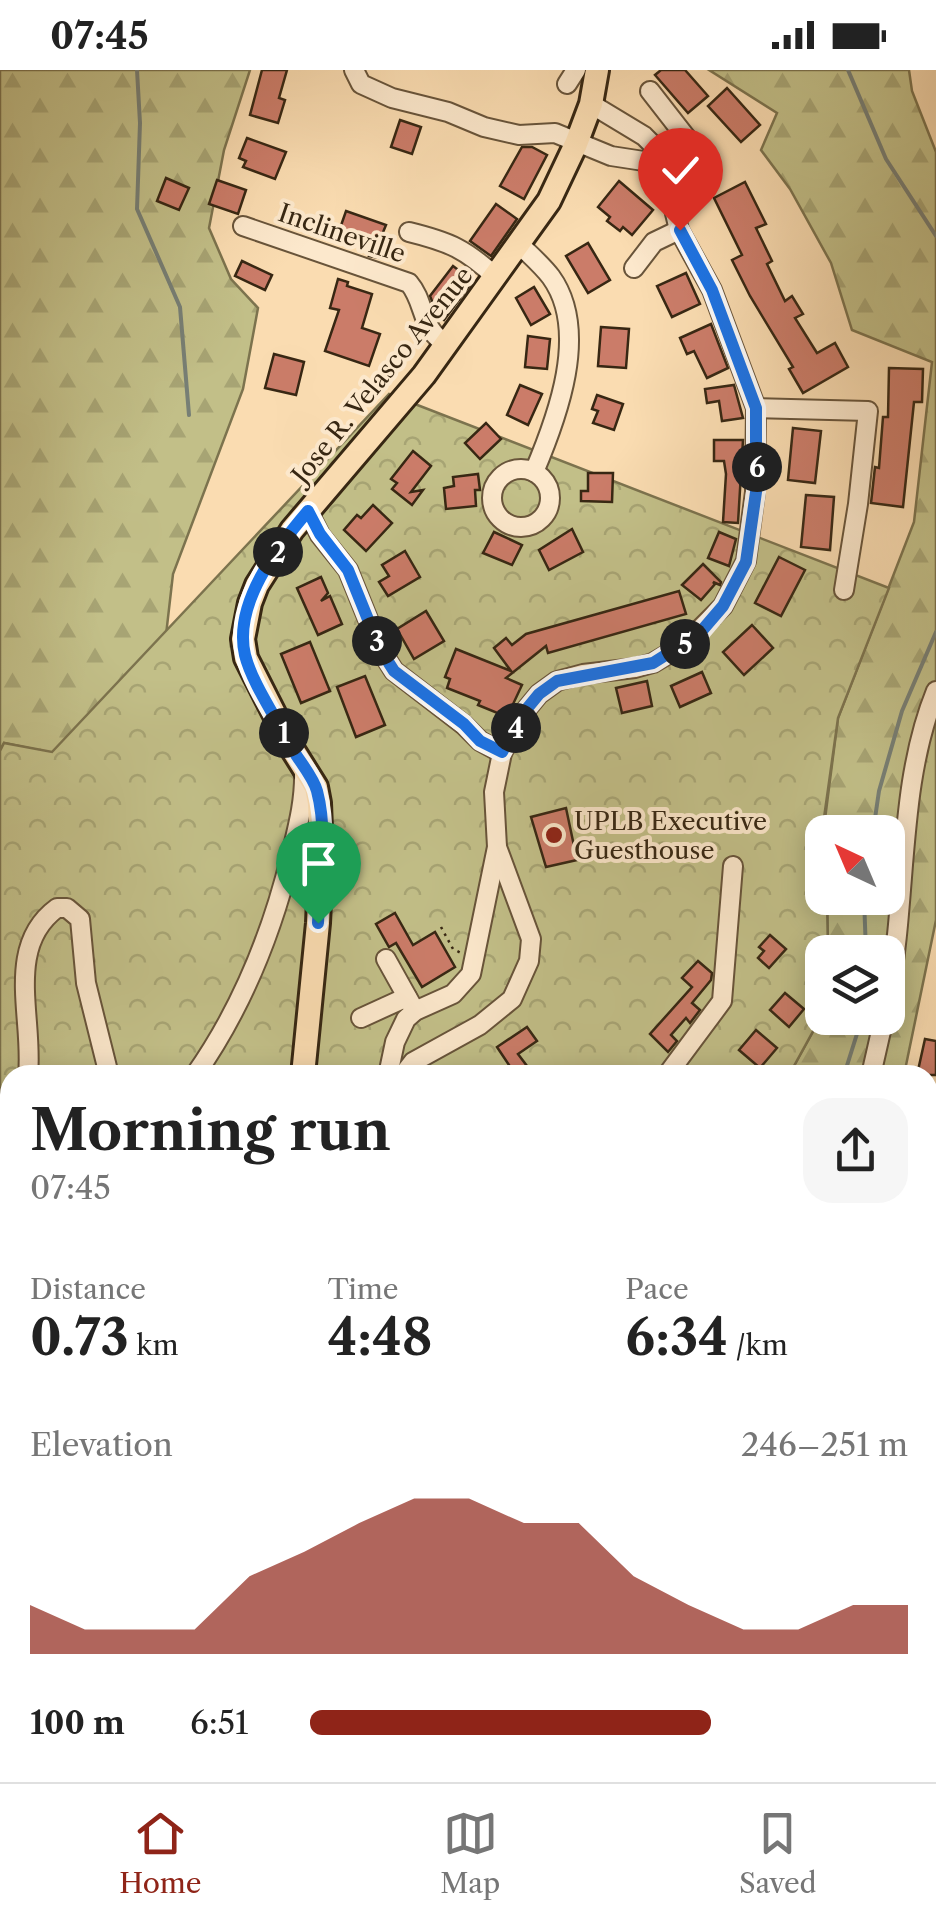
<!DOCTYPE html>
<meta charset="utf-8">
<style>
:root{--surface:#fff;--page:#f6f6f6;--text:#222;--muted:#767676;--line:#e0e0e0;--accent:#8f2418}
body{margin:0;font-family:"Libre Caslon Text",serif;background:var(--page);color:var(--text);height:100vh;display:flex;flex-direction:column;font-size:38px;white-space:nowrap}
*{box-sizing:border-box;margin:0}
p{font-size:32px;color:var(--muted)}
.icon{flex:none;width:55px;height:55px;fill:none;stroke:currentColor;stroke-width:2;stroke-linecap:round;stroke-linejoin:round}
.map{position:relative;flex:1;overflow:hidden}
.sheet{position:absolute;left:0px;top:995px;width:938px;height:718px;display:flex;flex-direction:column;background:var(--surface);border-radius:30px 30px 0 0;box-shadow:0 5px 25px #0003}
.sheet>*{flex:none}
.needle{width:65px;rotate:316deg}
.controls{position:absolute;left:805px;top:745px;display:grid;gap:20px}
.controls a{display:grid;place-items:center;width:100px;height:100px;border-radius:20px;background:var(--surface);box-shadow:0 5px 25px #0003;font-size:50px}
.pin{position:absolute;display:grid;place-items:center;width:85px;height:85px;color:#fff;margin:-102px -42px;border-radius:50% 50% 50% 0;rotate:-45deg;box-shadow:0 0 10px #0007}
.pin .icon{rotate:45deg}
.km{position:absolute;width:50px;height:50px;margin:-25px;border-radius:50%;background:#222;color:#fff;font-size:28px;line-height:50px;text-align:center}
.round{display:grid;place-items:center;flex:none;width:105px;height:105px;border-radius:30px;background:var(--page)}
.summary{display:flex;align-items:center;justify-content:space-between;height:170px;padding:0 30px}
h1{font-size:55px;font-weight:700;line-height:75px}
.stats{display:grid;grid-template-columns:repeat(3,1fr);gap:15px;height:170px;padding:10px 30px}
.stats div{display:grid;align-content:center}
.stats b{font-size:50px;font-weight:700}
.stats small{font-size:28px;font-weight:400}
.stats p{font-size:28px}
.chart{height:280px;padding:20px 30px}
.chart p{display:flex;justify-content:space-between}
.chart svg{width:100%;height:180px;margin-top:10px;fill:var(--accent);opacity:.7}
ul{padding:0 30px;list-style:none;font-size:32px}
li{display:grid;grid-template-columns:160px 120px 1fr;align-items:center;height:75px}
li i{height:25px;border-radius:12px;background:var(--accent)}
.status{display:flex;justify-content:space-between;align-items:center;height:70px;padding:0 50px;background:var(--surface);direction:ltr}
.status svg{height:28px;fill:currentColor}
.menu{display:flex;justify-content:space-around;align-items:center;height:140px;border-top:2px solid var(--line);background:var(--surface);font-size:28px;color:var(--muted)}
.menu a{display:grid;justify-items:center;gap:5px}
.menu .current{color:var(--accent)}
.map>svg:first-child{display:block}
</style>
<div class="status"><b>07:45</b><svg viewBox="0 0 49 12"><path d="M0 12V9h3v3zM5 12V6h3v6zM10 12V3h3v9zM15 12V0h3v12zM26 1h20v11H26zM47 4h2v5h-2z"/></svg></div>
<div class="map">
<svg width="936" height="1712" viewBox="0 0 936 1712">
<defs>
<pattern id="forest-firs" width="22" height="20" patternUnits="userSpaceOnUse" patternTransform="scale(2.5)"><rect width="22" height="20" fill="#c2bf88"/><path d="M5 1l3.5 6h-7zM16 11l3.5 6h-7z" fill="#a7a474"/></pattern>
<pattern id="park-crowns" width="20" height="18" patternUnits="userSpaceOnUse" patternTransform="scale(2.5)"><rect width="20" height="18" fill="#c2bf88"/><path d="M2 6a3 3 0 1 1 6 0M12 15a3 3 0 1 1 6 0" fill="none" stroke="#a7a474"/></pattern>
</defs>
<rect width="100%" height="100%" fill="#fadcb1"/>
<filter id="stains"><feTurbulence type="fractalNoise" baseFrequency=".002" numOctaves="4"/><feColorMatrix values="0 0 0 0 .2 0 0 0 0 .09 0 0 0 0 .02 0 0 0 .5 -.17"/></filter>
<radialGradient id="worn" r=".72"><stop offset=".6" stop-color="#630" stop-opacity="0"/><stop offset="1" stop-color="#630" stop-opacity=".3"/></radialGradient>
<g fill="url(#forest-firs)" stroke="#7c734e" stroke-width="2.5">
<path d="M0 0H250L224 80 209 158 231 209 258 238 243 319 173 504 152 687 62 685 4 673 0 681Z"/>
<path d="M709 0H909L912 21 936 82V850L904 1005H789L822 945 888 948V882H828L827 828H888V762H825V749L838 648 914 452 932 292 852 260 831 193 790 119 761 80 777 43Z"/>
<path d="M928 1216 936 1219V1712H915L895 1703 928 1702Z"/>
</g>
<path fill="url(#park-crowns)" stroke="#7c734e" stroke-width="2.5" d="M389 324 889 518 838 648 822 762V828H827L828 882H822V945L789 1005H10V1702H895L915 1712H0V681L4 673 52 682Z"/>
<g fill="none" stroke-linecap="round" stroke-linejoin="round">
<g stroke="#777f75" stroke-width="4">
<path d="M137 0 140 53 137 139 180 237 189 345"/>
<path d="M848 0 886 89 936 166"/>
<path d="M873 762 879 721 902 641 936 562"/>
<path d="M864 828 866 882"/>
<path d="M844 1005 862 948"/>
<path d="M928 1426 936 1453"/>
<path d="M928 1692 936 1674"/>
<path d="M918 1712 923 1702"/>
</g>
</g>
<g fill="#cb7c69" stroke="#372713" stroke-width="2.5">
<path d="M262 0H287L279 28 285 30 278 53 250 45Z"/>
<path d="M661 0H685L708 26 688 43 655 5Z"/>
<path d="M727 18 760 55 741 72 708 36Z"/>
<path d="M400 50 421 57 412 84 391 77Z"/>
<path d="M247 68 286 82 275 109 243 97 246 91 239 88Z"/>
<path d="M522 77H532L547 85 524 129 500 116Z"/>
<path d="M166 108 189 118 179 140 157 131Z"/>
<path d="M217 110 246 120 238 144 209 134Z"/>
<path d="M619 111 653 140 632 165 623 157 620 161 607 151 610 147 598 137Z"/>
<path d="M745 112 766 154 756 158 772 191 767 194 785 231 792 226 803 244 795 248 817 283 835 273 848 297 803 323 789 299 793 297 750 226 732 190 742 185 714 128Z"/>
<path d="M496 134 517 149 491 186 470 171Z"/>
<path d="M346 141 386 155 379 172 390 176 385 189 369 186 371 179 337 167Z"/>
<path d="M588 173 610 210 588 223 566 186Z"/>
<path d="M242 191 272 205 265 220 235 206Z"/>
<path d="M453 196 473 211 444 250 438 246 430 226Z"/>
<path d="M686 203 700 234 672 247 657 216Z"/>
<path d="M338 209 348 212 347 216 372 224 362 258 380 264 369 296 325 281 339 240 330 238Z"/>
<path d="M534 217 550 244 531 255 516 228Z"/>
<path d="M711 254 728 298 707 308 694 281 687 284 680 268Z"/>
<path d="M601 257 629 259 626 298 598 296Z"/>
<path d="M528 266 550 269 547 299 525 297Z"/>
<path d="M274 284 304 292 296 325 265 318Z"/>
<path d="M889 298 923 299 922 332H914L903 437 871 433 875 397 879 398 883 347H888Z"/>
<path d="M520 315 542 324 528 355 507 345Z"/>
<path d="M734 315 743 348 722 351 719 331 707 333 705 319Z"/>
<path d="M597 325 623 334 614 360 593 353 598 341 592 339Z"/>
<path d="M486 353 501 369 480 389 465 373Z"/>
<path d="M793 358 821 361 815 413 788 410Z"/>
<path d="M714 370H743L738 453 723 452 726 404 724 391H714Z"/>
<path d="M413 381 431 396 411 422 423 420 412 435 392 419 397 413 391 409Z"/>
<path d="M588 403H613L612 432 581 431V421H588Z"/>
<path d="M478 404 480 420H475L476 436 446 439 444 418 454 416 453 407Z"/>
<path d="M806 425 834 427 830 480 801 477Z"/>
<path d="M373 435 392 453 366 481 344 460 357 445 361 448Z"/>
<path d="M572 459 583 482 549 500 539 480Z"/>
<path d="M494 462 522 475 512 495 483 483Z"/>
<path d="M719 462 736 469 729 496 708 488Z"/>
<path d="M405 481 420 507 388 526 379 512 389 506 382 495Z"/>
<path d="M779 487 805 500 781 546 755 533Z"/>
<path d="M703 494 721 512 720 515 713 512 715 514 701 530 682 515Z"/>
<path d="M321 507 328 523 321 531 330 526 342 554 318 565 297 518Z"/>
<path d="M679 521 686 544 548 583 546 576 506 608 522 615 507 647 478 635 480 631 447 618 450 609 445 607 456 579 511 601 494 578 506 568 512 575 526 564Z"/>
<path d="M426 541 444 571 414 589 397 559Z"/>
<path d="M752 555 773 578 744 605 723 582Z"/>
<path d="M310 572 330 621 301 633 281 584Z"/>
<path d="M702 602 711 623 680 637 671 616Z"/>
<path d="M365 606 385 655 356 667 337 617Z"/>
<path d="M647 611 652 636 622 643 616 618Z"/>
<path d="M566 738 577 790 546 797 531 747Z"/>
<path d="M395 843 413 875 435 862 455 897 422 917 396 873 389 877 376 854Z"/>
<path d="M770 865 786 879 769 898 758 888 764 881 759 877Z"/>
<path d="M698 891 712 903 711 910 692 933 700 940 690 953 686 948 671 965 677 971 668 982 650 964 692 917 682 908Z"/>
<path d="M785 923 804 939 789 957 770 940Z"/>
<path d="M527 957 537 971 518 984 527 996 515 1004 497 977Z"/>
<path d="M756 960 777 978 760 998 739 980Z"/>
<path d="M925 969 936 971V1005H917Z"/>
</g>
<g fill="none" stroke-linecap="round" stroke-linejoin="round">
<defs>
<g id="minor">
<path d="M354 0 361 14 392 28 448 42 484 57 519 65 555 63 611 86 663 94"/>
<path d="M567 14 576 0"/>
<path d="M650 21 699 84C698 104 683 109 667 119"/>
<path d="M243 156 409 213C426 233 420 260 447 274"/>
<path d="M409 162C450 172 465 179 496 207"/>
<path d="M518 173C529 184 542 195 551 207 590 261 557 348 534 402"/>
<path d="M634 198 654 172 679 160"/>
<path d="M756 338 868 341 858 434 844 520"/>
<circle cx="521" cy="428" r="29"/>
<path d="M308 441 320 465 348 500 380 579 394 601 464 655 480 671 502 683"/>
<path d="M386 889 415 941"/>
<path d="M888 927C908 826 897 717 936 621"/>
<path d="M361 948 407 927"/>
<path d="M28 1005C34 949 4 877 57 838H67L80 849 86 913 109 1005"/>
<path d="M195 1005C242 938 272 863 291 785 298 756 305 730 304 700"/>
<path d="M388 1005 395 972 406 949 415 941 453 924 471 904 497 777"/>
<path d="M403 1005 413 992 480 955 512 929 529 891 531 869 497 777 494 722 502 683 525 641 539 624 557 611 583 604 635 598 653 593 685 574 723 536 746 491 755 422 756 338 712 220 679 160 663 94 654 76 644 66 591 34"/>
<path d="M667 1005 722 931 733 796"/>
<path d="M871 1005 884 948"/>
<path d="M928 1037 936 1040"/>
<path d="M0 1074 10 1056"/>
<path d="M928 1249 936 1254"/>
</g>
<g id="major">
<path d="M303 1005 318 853 321 786 319 733 316 717 291 677 246 588 243 569 250 533 257 515 292 460 424 305 549 131 576 74 591 34 597 0"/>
<path d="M99 1712 102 1702"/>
</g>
</defs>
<use href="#minor" stroke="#68543a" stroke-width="22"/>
<use href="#major" stroke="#372713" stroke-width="28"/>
<path stroke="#372713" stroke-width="2.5" stroke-dasharray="2.5 5" stroke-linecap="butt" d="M441 857 453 879 461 883"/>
<use href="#minor" stroke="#fce8cc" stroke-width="18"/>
<use href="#major" stroke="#fadcb1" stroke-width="22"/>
</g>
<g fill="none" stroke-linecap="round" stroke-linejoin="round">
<defs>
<path id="route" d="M318 853C320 811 328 762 317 721 313 706 298 690 290 675 277 649 252 613 245 585 233 534 277 477 308 441L320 464 348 500 380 579 394 601 464 654 480 671 502 682 525 641 539 624 557 611 653 593 699 564 723 536 746 492 756 422V338L712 220 680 160"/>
</defs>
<use href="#route" stroke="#fff" stroke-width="20"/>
<use href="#route" stroke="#1a73e8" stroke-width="12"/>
</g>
<circle fill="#8f2418" stroke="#fce8cc" stroke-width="4" cx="554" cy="765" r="10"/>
<g text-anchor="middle" stroke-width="8" stroke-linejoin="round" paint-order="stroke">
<g font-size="25" fill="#372713" stroke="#fce8cc">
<text transform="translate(342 163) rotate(19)" y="9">Inclineville</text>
<text transform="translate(382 305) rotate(-51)" y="9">Jose R. Velasco Avenue</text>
</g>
<g font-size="25" fill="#372713" stroke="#fce8cc" text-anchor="start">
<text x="574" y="760">UPLB Executive<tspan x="574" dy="29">Guesthouse</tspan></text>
</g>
</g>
<rect width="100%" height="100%" filter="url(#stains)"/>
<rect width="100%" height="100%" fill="url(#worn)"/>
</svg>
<div class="controls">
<a><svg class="needle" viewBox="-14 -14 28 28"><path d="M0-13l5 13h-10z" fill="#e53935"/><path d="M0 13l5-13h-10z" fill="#767676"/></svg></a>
<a><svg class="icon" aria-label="layers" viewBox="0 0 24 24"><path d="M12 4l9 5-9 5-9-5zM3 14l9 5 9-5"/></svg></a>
</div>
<div class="pin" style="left:318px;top:853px;background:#1e9e55"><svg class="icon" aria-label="arrive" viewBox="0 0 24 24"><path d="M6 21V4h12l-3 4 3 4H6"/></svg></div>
<div class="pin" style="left:680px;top:160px;background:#d93025"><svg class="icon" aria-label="check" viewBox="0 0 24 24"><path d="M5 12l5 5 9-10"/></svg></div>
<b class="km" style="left:284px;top:663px">1</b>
<b class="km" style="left:278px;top:482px">2</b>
<b class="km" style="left:377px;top:571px">3</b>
<b class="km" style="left:516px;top:658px">4</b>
<b class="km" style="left:685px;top:574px">5</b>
<b class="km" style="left:757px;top:397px">6</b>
<section class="sheet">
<div class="summary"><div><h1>Morning run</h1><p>07:45</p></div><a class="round"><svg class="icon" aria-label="share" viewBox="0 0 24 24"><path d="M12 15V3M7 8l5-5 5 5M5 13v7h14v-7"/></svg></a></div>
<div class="stats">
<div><p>Distance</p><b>0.73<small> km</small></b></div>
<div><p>Time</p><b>4:48</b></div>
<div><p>Pace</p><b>6:34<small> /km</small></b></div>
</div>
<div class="chart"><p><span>Elevation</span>246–251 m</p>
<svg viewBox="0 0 160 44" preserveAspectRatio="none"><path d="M0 44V32L10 38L20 38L30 38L40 25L50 19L60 12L70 6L80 6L90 12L100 12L110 25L120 32L130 38L140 38L150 32L160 32V44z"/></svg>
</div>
<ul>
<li><b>100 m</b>6:51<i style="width:67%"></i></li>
</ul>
</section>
</div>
<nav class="menu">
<a class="current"><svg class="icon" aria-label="home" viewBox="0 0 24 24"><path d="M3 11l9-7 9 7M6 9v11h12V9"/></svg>Home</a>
<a><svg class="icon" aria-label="map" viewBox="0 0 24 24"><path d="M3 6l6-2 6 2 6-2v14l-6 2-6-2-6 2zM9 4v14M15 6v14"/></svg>Map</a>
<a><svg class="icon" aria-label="saved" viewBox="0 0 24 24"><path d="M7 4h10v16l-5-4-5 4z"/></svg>Saved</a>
</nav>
